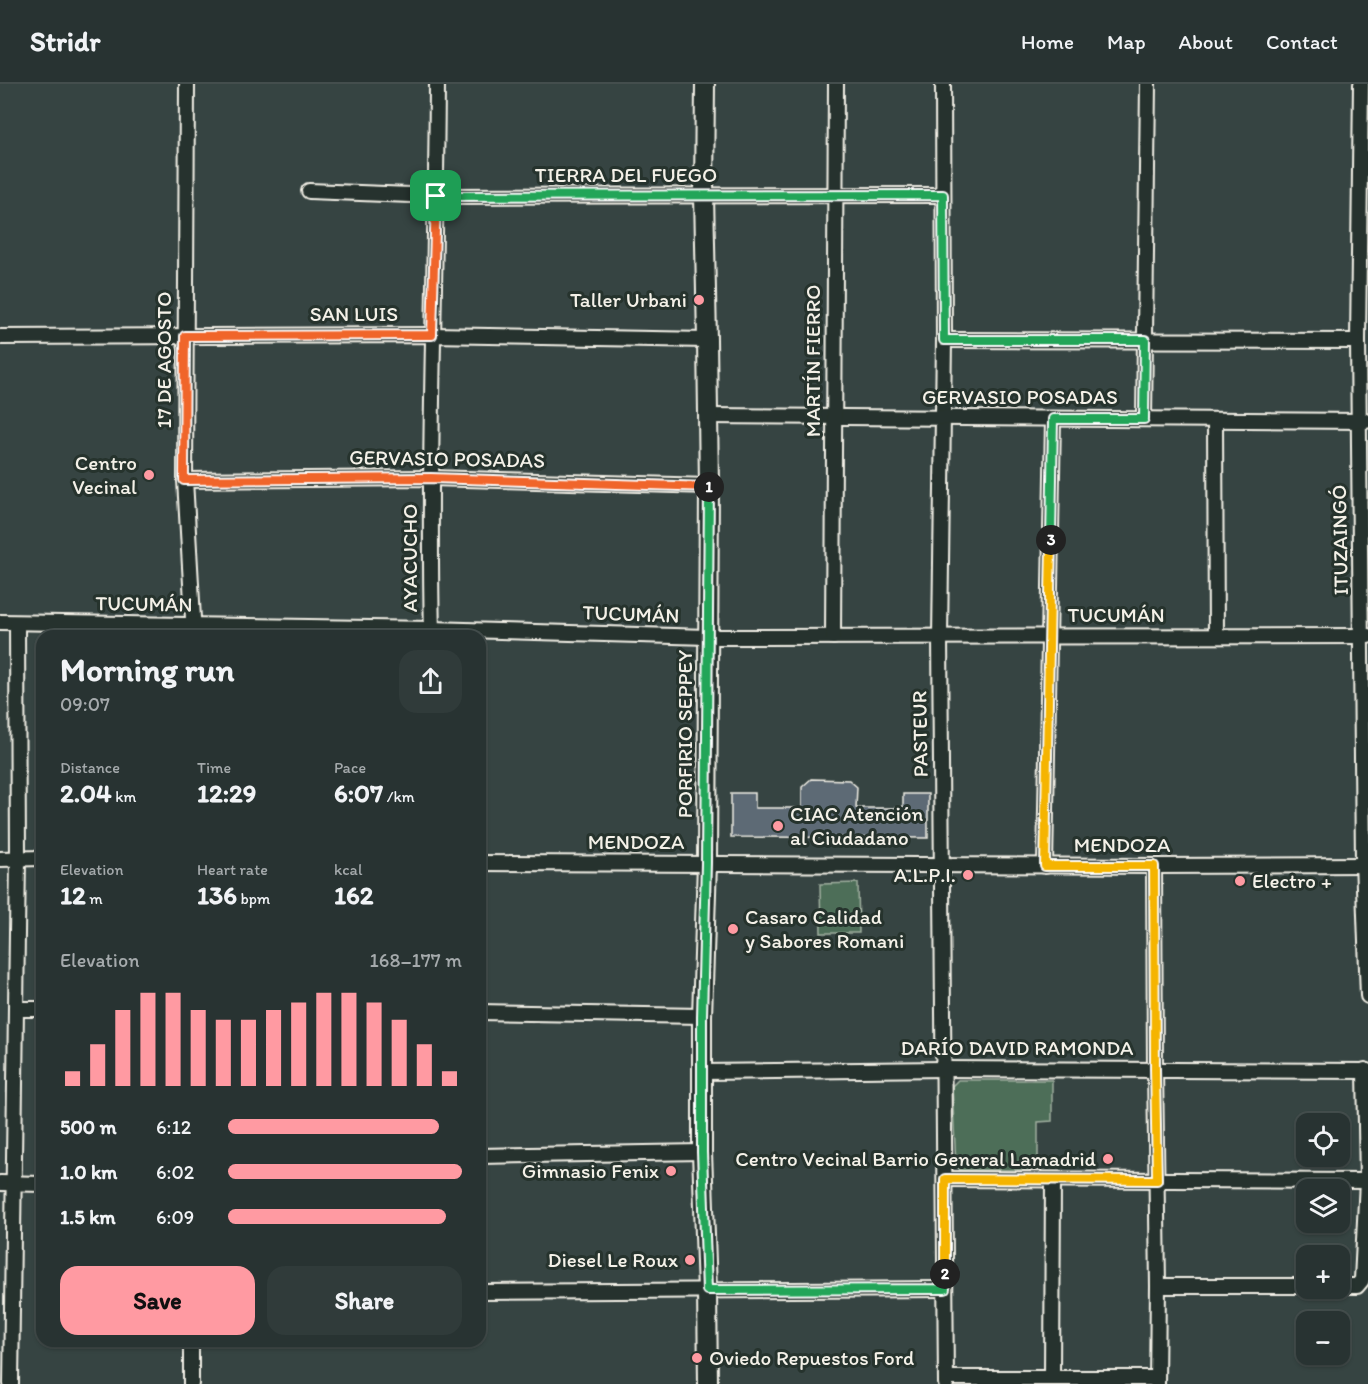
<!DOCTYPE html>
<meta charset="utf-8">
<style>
:root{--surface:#283332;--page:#303b3a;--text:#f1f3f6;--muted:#a5aaac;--line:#444e4d;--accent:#ff9aa2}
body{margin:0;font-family:Itim,sans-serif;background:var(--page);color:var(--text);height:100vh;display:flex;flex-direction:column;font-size:22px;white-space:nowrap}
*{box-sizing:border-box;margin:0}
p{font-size:20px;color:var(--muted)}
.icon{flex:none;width:33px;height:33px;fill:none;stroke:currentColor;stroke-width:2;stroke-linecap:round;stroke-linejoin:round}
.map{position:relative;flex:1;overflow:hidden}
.sheet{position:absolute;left:36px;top:546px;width:450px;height:717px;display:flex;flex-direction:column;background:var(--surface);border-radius:18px;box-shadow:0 2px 4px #0004,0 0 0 2px var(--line)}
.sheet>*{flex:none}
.buttons{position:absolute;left:1296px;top:1029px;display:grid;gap:12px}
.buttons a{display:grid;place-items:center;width:54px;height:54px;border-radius:12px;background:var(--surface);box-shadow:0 2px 4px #0004,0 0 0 2px var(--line);font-size:30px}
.pin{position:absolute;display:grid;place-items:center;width:51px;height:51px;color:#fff;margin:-26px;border-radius:12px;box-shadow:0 3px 9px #0006}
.km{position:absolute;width:30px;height:30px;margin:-15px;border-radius:50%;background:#222;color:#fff;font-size:16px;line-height:30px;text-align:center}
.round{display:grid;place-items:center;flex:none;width:63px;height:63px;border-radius:18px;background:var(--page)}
.summary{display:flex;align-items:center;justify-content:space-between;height:102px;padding:0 24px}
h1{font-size:33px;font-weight:700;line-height:45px}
.stats{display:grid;grid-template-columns:repeat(3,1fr);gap:9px;height:102px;padding:6px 24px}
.stats div{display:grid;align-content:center}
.stats b{font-size:26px;font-weight:700}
.stats small{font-size:16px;font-weight:400}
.stats p{font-size:16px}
.chart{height:168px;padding:12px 24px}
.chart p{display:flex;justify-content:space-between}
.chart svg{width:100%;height:108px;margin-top:6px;stroke:var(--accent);stroke-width:6}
.cta{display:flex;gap:12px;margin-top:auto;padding:12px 24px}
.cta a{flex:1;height:69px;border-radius:18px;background:var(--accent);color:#111;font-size:24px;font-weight:700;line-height:69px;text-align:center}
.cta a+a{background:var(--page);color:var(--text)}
ul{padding:0 24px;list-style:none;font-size:20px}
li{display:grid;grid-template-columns:96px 72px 1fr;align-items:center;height:45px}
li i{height:15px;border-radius:8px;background:var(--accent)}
header{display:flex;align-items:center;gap:36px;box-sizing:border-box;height:84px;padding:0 30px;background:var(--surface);border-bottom:2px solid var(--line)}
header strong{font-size:28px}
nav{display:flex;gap:33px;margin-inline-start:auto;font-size:21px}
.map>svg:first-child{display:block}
</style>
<header>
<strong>Stridr</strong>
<nav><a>Home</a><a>Map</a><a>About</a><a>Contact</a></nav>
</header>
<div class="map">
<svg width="1368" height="1300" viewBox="0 0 1368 1300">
<rect width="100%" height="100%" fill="#364442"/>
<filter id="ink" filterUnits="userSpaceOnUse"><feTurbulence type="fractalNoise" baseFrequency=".0167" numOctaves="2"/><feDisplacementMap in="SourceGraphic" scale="12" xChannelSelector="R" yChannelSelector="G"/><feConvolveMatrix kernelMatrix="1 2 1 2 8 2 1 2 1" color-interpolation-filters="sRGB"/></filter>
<g filter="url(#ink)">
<g fill="#4e6e59" stroke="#a1b0a0" stroke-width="1.5">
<path d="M858 799 859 849H821L820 800Z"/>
<path d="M958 996H1052V1037L1038 1038V1086H960L956 1081 952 1002Z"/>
</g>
<path fill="#5d6a74" stroke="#f4f1e8" stroke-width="1.5" d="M811 695 849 696 857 703 856 724H903V710H928V754L731 753V709H755V724H802V703Z"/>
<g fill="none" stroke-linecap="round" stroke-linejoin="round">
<defs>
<g id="street">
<path d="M187 0 185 396 194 552"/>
<path d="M943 0 944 256 940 553 946 1300"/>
<path d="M1361 0 1358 257 1363 777 1368 912"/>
<path d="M309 107 436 112 943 111"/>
<path d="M0 253 432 251 707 256"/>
<path d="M944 256 1358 257"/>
<path d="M708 332 1366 337"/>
<path d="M1144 335 1148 0"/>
<path d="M1215 336 1216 552"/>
<path d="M185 396 431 394 709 402"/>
<path d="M0 538 431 545 708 553 1368 552"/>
<path d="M432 552C428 368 436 184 437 0"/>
<path d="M833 553 836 0"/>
<path d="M0 775 42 774"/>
<path d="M480 779 1154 782 1368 781"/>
<path d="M1045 782 1053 335"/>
<path d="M1154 782 1155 985 1158 1202 1157 1300"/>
<path d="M16 925H42"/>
<path d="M480 928 702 932"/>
<path d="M702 988 944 985 1368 987"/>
<path d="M480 1072 702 1068"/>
<path d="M945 1095 1368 1097"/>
<path d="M0 1099 42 1100"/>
<path d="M1158 1202H1306"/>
<path d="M1340 1202H1357L1362 1196 1367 1097 1365 986"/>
<path d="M480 1208 945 1205"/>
<path d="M946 1294H1157"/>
<path d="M1052 1294 1053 1096"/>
<path d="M11 1300 18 774 17 539"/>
<path d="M191 1300V1257"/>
</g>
<path id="secondary" d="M705 0 704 111 707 256 709 402 707 779 702 932V1068L707 1206 708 1300"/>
</defs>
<use href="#street" stroke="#f4f1e8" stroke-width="18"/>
<use href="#secondary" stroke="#f4f1e8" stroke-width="22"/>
<use href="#street" stroke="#26332d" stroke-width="14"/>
<use href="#secondary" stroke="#26332d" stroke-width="18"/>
</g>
</g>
<g fill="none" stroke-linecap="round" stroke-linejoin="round" filter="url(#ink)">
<defs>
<path id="split-1" d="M436 112 432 251 185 252 184 396 431 394 709 403"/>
<path id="split-2" d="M709 403 706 779 702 932V1068L707 1206 945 1205V1190"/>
<path id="split-3" d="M945 1190V1095L1157 1096 1155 985 1154 782H1045L1051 456"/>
<path id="split-4" d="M436 112 943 111 944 256H1145L1144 335H1053L1051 456"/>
</defs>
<use href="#split-1" stroke="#fff" stroke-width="12"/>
<use href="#split-2" stroke="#fff" stroke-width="12"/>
<use href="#split-3" stroke="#fff" stroke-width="12"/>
<use href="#split-4" stroke="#fff" stroke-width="12"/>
<use href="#split-1" stroke="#f0652b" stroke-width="8"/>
<use href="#split-2" stroke="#22a559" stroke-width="8"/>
<use href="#split-3" stroke="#f5b400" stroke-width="8"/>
<use href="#split-4" stroke="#22a559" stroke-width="8"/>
</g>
<g fill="#ff9aa2" stroke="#26332d" stroke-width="2">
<circle cx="699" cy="216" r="6"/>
<circle cx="149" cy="391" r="6"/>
<circle cx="778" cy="742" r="6"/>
<circle cx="968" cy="791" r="6"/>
<circle cx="1240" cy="797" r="6"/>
<circle cx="733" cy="845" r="6"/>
<circle cx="1108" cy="1075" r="6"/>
<circle cx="671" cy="1087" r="6"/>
<circle cx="690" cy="1176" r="6"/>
<circle cx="697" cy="1274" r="6"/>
</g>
<g text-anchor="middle" stroke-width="6" stroke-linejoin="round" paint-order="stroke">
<g font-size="21" fill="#f4f1e8" stroke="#26332d">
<text x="626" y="98">TIERRA DEL FUEGO</text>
<text x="354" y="237">SAN LUIS</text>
<text transform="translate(164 276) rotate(-90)" y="7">17 DE AGOSTO</text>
<text transform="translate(813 277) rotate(-90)" y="7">MARTÍN FIERRO</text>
<text x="1020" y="320">GERVASIO POSADAS</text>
<text transform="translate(447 375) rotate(1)" y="7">GERVASIO POSADAS</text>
<text transform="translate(1340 456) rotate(-91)" y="7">ITUZAINGÓ</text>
<text transform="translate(410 474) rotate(-90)" y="7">AYACUCHO</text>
<text transform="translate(144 520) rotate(1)" y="7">TUCUMÁN</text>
<text transform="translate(631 530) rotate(2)" y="7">TUCUMÁN</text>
<text x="1116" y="538">TUCUMÁN</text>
<text transform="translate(685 650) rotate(-90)" y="7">PORFIRIO SEPPEY</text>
<text transform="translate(920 650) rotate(-91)" y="7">PASTEUR</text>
<text x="636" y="765">MENDOZA</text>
<text x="1122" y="768">MENDOZA</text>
<text x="1017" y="971">DARÍO DAVID RAMONDA</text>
</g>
<g font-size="21" fill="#f4f1e8" stroke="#26332d" text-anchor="end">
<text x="687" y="223">Taller Urbani</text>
<text x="137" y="386">Centro<tspan x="137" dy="24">Vecinal</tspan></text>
<text x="790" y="737" text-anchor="start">CIAC Atención<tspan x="790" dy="24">al Ciudadano</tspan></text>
<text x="956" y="798">A.L.P.I.</text>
<text x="1252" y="804" text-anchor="start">Electro +</text>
<text x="745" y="840" text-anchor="start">Casaro Calidad<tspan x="745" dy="24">y Sabores Romani</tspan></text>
<text x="1096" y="1082">Centro Vecinal Barrio General Lamadrid</text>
<text x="659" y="1094">Gimnasio Fenix</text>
<text x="678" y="1183">Diesel Le Roux</text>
<text x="709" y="1281" text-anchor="start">Oviedo Repuestos Ford</text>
</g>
</g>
</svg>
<div class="buttons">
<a><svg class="icon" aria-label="locate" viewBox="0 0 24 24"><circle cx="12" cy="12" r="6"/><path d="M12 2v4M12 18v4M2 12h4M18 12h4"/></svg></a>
<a><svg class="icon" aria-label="layers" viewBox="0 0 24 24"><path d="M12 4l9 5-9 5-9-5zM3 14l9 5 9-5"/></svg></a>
<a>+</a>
<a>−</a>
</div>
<div class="pin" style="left:436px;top:112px;background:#1e9e55"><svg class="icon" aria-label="arrive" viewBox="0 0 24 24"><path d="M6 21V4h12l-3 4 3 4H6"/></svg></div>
<b class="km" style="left:709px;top:403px">1</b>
<b class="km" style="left:945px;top:1190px">2</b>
<b class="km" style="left:1051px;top:456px">3</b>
<section class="sheet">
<div class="summary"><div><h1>Morning run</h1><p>09:07</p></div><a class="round"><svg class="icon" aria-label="share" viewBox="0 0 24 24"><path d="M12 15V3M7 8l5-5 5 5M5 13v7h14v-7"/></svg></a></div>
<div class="stats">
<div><p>Distance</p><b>2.04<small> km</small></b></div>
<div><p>Time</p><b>12:29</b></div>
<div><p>Pace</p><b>6:07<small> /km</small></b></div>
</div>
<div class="stats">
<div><p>Elevation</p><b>12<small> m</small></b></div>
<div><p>Heart rate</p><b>136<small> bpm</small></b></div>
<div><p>kcal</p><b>162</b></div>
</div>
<div class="chart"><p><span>Elevation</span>168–177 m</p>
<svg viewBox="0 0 160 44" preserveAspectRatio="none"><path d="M5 44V38M15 44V27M25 44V13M35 44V6M45 44V6M55 44V13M65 44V17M75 44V17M85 44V13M95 44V10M105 44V6M115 44V6M125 44V10M135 44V17M145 44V27M155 44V38"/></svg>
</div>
<ul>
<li><b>500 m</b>6:12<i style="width:90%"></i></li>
<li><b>1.0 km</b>6:02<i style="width:100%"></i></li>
<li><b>1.5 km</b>6:09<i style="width:93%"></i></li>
</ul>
<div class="cta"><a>Save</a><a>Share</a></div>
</section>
</div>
